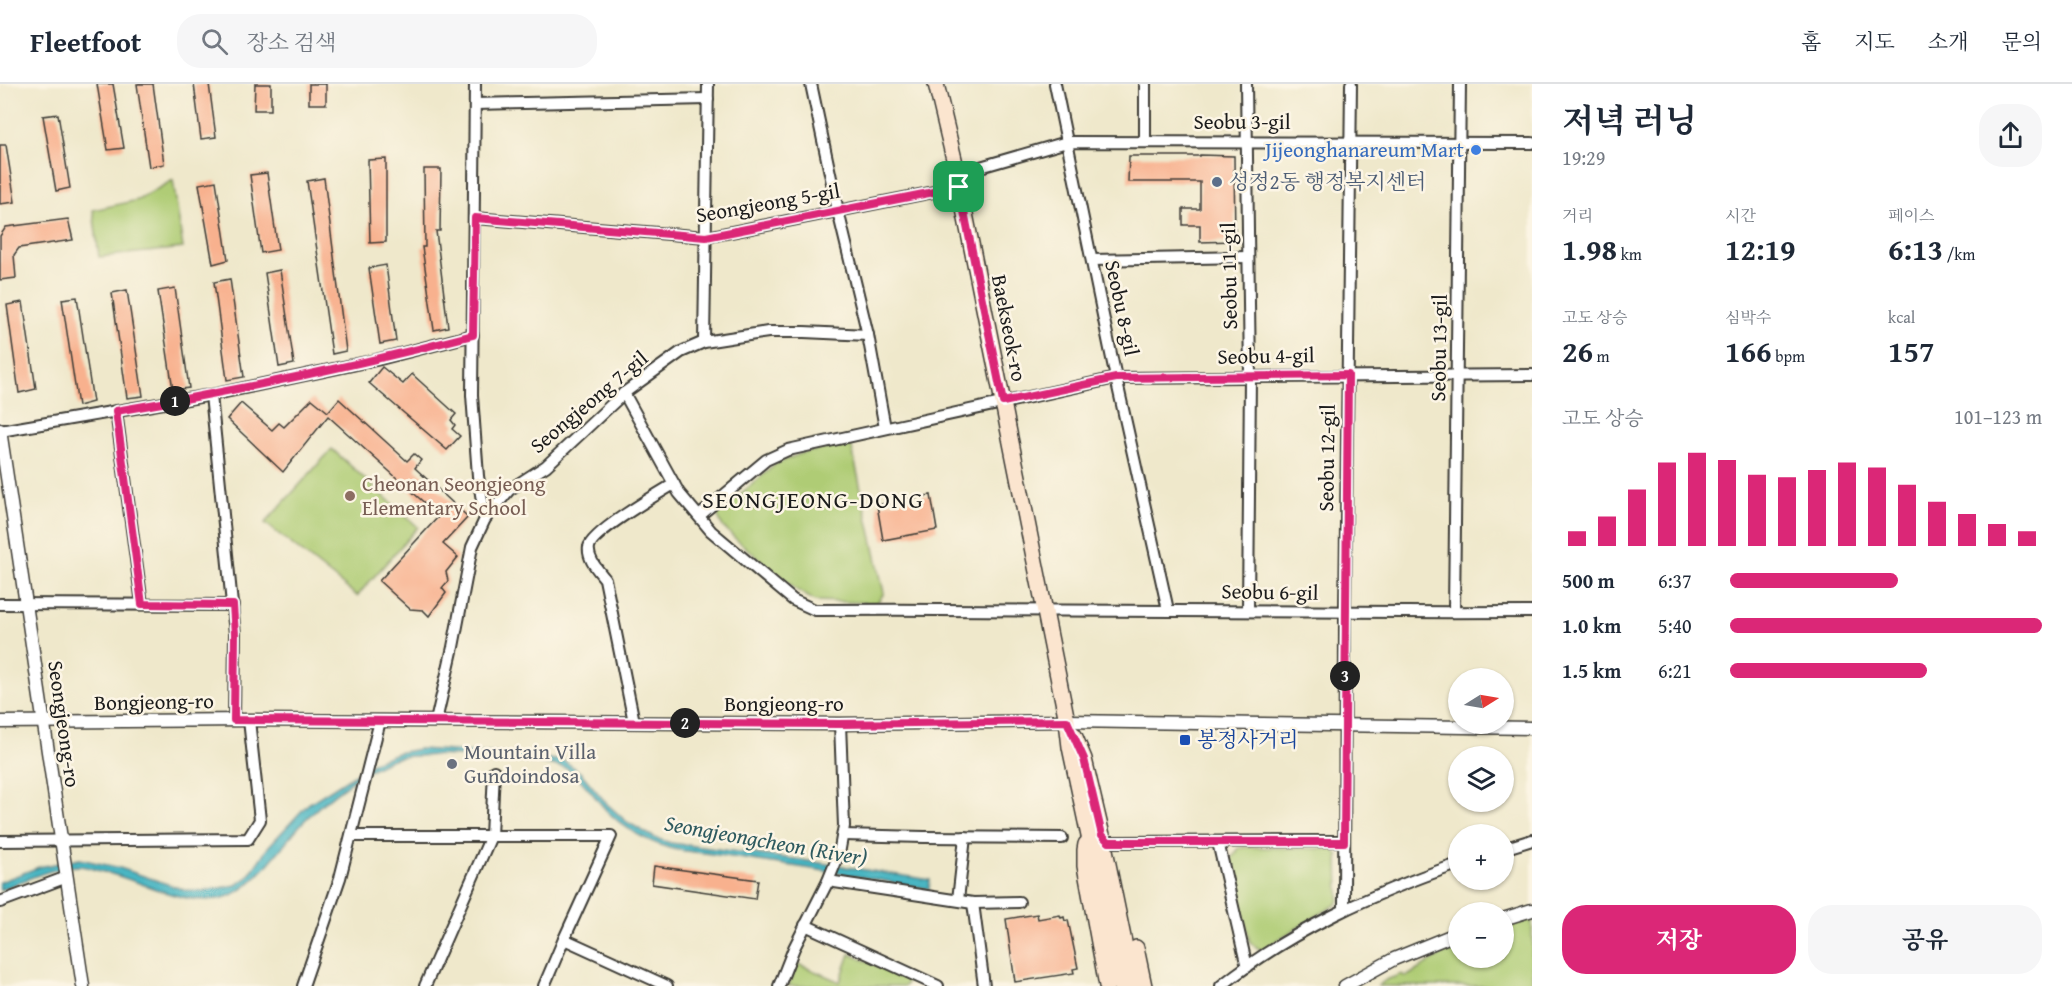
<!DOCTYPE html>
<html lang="ko">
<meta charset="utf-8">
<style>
:root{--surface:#fff;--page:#f6f6f7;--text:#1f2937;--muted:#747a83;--line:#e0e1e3;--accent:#db2777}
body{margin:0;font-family:"Gentium Book Plus","Noto Serif KR",serif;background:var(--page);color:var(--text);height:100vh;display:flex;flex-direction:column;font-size:22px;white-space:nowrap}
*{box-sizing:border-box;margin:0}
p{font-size:20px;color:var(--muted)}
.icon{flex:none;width:33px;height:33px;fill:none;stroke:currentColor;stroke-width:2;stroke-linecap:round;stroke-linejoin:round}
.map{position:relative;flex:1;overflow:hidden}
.sheet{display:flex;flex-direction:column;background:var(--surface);width:540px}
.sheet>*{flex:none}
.needle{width:39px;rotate:79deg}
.fabs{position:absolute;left:1448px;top:584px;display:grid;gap:12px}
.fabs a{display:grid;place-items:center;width:66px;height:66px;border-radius:50%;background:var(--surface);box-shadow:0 2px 4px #0004;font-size:30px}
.pin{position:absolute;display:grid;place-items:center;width:51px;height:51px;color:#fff;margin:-26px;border-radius:12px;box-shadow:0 3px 9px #0006}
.km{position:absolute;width:30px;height:30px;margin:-15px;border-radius:50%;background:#222;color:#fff;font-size:16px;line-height:30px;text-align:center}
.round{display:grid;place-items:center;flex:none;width:63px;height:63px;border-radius:24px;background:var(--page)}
.headline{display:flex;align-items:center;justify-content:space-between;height:102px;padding:0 30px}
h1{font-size:33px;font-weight:700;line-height:45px}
.stats{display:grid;grid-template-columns:repeat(3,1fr);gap:9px;height:102px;padding:6px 30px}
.stats div{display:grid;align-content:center}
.stats b{font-size:30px;font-weight:700}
.stats small{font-size:16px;font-weight:400}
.stats p{font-size:16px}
.chart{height:168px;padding:12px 30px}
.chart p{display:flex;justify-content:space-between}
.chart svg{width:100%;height:108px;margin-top:6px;stroke:var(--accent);stroke-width:6}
.primary-button{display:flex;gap:12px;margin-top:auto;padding:12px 30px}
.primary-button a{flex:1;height:69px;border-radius:24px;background:var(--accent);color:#fff;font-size:24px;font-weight:700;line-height:69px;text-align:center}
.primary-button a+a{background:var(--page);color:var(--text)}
ul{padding:0 30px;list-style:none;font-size:20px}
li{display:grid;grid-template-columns:96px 72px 1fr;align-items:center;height:45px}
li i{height:15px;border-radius:8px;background:var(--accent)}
header{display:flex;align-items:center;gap:36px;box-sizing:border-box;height:84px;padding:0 30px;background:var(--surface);border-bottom:2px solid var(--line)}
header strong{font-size:28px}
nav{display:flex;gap:33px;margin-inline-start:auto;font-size:21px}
.search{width:420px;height:54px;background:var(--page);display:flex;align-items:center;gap:15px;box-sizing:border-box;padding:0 21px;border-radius:24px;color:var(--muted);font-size:22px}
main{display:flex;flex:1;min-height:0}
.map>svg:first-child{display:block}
</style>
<header>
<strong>Fleetfoot</strong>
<div class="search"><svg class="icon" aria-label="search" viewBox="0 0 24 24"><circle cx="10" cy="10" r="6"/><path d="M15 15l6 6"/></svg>장소 검색</div>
<nav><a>홈</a><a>지도</a><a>소개</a><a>문의</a></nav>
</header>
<main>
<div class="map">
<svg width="1532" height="902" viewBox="0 0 1532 902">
<rect width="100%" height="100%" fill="#fcf5e5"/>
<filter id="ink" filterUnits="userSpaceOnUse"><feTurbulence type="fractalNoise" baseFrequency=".0167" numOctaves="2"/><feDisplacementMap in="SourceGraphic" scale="12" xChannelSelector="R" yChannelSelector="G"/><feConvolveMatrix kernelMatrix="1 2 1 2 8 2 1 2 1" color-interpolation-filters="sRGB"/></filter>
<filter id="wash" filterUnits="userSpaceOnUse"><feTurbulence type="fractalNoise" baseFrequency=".008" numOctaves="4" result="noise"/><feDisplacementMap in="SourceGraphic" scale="24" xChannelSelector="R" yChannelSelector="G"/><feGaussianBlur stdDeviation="1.35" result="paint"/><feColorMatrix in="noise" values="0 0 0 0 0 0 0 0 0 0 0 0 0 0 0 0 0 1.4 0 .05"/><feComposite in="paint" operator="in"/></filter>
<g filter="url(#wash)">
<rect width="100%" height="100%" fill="#efe8cb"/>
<g fill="#afcc74" stroke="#667448" stroke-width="1.5">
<path d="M173 96 183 164 99 173 93 126 138 116Z"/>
<path d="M851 360 884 509 877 519 815 517 798 507 738 457 723 443 717 430 776 380 802 369Z"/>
<path d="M332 365 418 443 357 512 265 439Z"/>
<path d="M1240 763 1333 765 1338 771 1339 816 1337 820 1261 866 1250 859 1231 775Z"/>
<path d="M1532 835V902H1378L1386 896 1402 890 1406 893 1458 861V873H1503V845Z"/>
<path d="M850 870 908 895 905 902H788L798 880 840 898Z"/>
</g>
<path fill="#49b6c3" stroke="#326970" stroke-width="1.5" d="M419 665 519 671 564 677 581 689 607 720 627 738 655 754 671 759 801 776 930 796 929 805C875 795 821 786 766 778 746 775 725 772 705 769 693 768 681 767 669 764 647 757 625 745 608 728 595 715 585 697 569 686 552 675 417 667 396 674 367 683 325 715 304 737 282 760 254 807 223 814 183 823 141 796 104 788 96 786 87 782 79 782 52 783 24 797 0 806V798L39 783 80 775 120 784 185 806 204 807 236 801 247 794 269 762 308 720 374 678 397 669Z"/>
<g id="blocks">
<g fill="#f8b18e">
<path d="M97 0H113L124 64 108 66Z"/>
<path d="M137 0H153L164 80 149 83Z"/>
<path d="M194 0H209L216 53 201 55Z"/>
<path d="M255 0H271V26H254Z"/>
<rect x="309" y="0" width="17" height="20"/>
<path d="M58 30 70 104 56 107 43 32Z"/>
<path d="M0 61H6L15 118 0 120Z"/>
<path d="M1200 71 1234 72 1235 157 1200 158V141H1183V125H1200V98H1128L1129 72H1200Z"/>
<path d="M386 75V158L370 159 368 76Z"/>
<path d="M424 85H441L440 147H436L448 243 434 246 422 163H425Z"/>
<path d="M267 89 278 166 261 169 250 91Z"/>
<path d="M324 94 346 267 332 270 307 97Z"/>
<path d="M216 97 228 176 213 180 199 100Z"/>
<path d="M68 135 73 156 19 164 14 171 16 194 0 196V152L6 143Z"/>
<path d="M386 181 396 257 380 260 369 184Z"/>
<path d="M280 186 294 280 279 283 265 189Z"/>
<path d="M230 195 244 293 227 296 214 198Z"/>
<path d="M175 204 189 304 173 306 158 207Z"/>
<path d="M127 206 143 312 127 314 112 209Z"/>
<path d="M77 213 93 318 78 322 62 215Z"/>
<path d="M23 218 36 305 19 309 7 221Z"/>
<path d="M382 283 403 300 412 290 456 330 451 336 455 341 452 345 460 352 447 366 369 299Z"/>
<path d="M312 315 328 328 339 315 407 377 414 370 421 376 415 384 468 433 443 460 458 473 446 488 448 497 442 504 446 509 429 532 423 526 410 525 379 497 439 432 328 332 283 388 227 335 241 319 272 346 279 339 284 343Z"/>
<path d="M931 411 937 446 883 456 877 421Z"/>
<path d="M654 782 758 796 755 815 652 800Z"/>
<path d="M1037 830 1038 835 1060 831 1061 834 1064 833 1065 837 1068 836 1078 884 1073 885 1074 889 1015 898 1006 835Z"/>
</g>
</g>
</g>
<g filter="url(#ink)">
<use href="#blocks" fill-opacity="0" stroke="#3c3b36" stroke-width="1.5"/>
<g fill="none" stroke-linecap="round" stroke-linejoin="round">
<defs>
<g id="minor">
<path d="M475 0 472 311 478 392 485 435"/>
<path d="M811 0 838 127 868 251 885 344"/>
<path d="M1055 0 1116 294 1168 526"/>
<path d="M1246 0 1250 292 1248 527"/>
<path d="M475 20 708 15"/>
<path d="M1145 58V0"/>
<path d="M956 90 1067 58 1532 59"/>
<path d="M475 134 706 153 959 103"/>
<path d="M1092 176 1248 173"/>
<path d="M704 258 708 0"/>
<path d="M624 309 679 409 711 447 793 516 815 526C1054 525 1293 529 1532 528"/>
<path d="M211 311 235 550 234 636"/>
<path d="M116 327 142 520"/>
<path d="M0 347 211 311 376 276 473 251"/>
<path d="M699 432 766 376 788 366 1116 294 1532 291"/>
<path d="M0 520 233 521"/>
<path d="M1454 528 1460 0"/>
<path d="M436 637 453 563 472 463 485 435 509 406 546 382 624 309 681 268 704 258 768 248H804L868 251"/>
<path d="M634 638 605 495C598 486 587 475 589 463 591 449 659 409 674 400"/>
<path d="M843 751 924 753 1062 754"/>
<path d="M351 752H611L564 855 667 902"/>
<path d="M0 757 248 755 260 736 249 636"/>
<path d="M1109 758 1344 757"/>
<path d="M1218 758 1247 883"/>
<path d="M1503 765 1532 756"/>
<path d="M828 797 973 819 1019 818"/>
<path d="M958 816 965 753"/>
<path d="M0 818 67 793"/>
<path d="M973 819 984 902"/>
<path d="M1344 825 1345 528 1351 0"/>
<path d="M805 841 938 902"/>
<path d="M303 902 340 794 380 637"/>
<path d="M425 902 491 752 494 687"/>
<path d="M544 902 564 855"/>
<path d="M779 902 794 864 828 797 839 770 844 742 840 640"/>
<path d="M1221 902C1291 846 1374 809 1458 780"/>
</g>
<g id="tertiary">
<path d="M0 346 83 902"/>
<path d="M0 638 249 636 840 640 1067 637 1532 644"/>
<path d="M1503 835 1532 826"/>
<path d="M1345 902 1394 875 1458 849"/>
</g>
<g id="secondary">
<path d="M936 0 954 75 1067 637 1070 663 1121 902"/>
<path d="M1074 651 1084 675 1102 751 1133 902"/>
<path d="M1086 760 1085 766V782L1107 902"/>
<path d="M1136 864 1144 902"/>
</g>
</defs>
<use href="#minor" stroke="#3c3b36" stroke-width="14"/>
<use href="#tertiary" stroke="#3c3b36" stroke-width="15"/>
<use href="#secondary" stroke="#3c3b36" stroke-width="18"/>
<use href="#minor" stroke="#fff" stroke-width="10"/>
<use href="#tertiary" stroke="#fff" stroke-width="12"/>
<use href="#secondary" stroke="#fbe5cf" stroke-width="15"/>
</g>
</g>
<g fill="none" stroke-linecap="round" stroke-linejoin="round" filter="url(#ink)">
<defs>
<path id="route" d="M959 103 1003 318 1116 294 1348 291 1344 758H1109L1102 751 1084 675 1067 637 840 640 234 636 235 550 233 521 142 520 116 327C236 307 355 282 473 251L475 134 706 153Z"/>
</defs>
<use href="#route" stroke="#fff" stroke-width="12"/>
<use href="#route" stroke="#db2777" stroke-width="8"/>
</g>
<circle fill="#3f7fe0" stroke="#fcf5e5" stroke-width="2" cx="1476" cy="66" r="6"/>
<circle fill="#5c6f8a" stroke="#fcf5e5" stroke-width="2" cx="1217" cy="98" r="6"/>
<circle fill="#8d6e63" stroke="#fcf5e5" stroke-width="2" cx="350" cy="412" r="6"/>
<rect fill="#1a4fb4" stroke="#fcf5e5" stroke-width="2" x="1179" y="650" width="12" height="12" rx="3"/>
<circle fill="#6b7280" stroke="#fcf5e5" stroke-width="2" cx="452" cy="680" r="6"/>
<g text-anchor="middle" stroke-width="5" stroke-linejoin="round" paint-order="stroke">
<g font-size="21" fill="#1c1c1c" stroke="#fcf5e5">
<text x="1242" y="45">Seobu 3-gil</text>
<text transform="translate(768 119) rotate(-10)" y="7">Seongjeong 5-gil</text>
<text transform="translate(1229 192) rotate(-91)" y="7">Seobu 11-gil</text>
<text transform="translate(1122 224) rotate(78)" y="7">Seobu 8-gil</text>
<text transform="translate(1009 244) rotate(79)" y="7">Baekseok-ro</text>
<text transform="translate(1439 264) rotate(-89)" y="7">Seobu 13-gil</text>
<text transform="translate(1266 272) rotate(-1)" y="7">Seobu 4-gil</text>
<text transform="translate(589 318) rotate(-40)" y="7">Seongjeong 7-gil</text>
<text transform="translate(1327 374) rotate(-89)" y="7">Seobu 12-gil</text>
<text transform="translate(1270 508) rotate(1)" y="7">Seobu 6-gil</text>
<text transform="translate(154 618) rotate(-1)" y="7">Bongjeong-ro</text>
<text x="784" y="627">Bongjeong-ro</text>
<text transform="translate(64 640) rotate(82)" y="7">Seongjeong-ro</text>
</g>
<g font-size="21" fill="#366cbe" stroke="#fcf5e5" text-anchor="end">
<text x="1464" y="73">Jijeonghanareum Mart</text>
</g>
<g font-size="21" fill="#4e5e75" stroke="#fcf5e5" text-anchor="start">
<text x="1229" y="105">성정2동 행정복지센터</text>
</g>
<g font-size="21" fill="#785e54" stroke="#fcf5e5" text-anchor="start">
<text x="362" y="407">Cheonan Seongjeong<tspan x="362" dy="24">Elementary School</tspan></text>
</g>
<g font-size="21" fill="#164399" stroke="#fcf5e5" text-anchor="start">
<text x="1197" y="663">봉정사거리</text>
</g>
<g font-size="21" fill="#5b616d" stroke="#fcf5e5" text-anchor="start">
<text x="464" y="675">Mountain Villa<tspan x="464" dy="24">Gundoindosa</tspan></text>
</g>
<g font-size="22" font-style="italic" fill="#2e5a5f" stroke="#fcf5e5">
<text transform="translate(766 756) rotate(10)" y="8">Seongjeongcheon (River)</text>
</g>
<g font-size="24" letter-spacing="1.5" fill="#1c1c1c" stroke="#fcf5e5">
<text x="813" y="424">SEONGJEONG-DONG</text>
</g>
</g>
</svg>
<div class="fabs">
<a><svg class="needle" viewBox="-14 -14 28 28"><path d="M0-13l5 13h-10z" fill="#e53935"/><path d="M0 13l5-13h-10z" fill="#747a83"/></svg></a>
<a><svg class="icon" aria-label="layers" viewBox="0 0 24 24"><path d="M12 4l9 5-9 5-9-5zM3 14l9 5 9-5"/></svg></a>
<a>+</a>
<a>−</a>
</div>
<div class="pin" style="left:959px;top:103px;background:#1e9e55"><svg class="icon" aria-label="arrive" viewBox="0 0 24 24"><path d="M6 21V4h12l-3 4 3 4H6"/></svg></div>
<b class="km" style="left:175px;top:317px">1</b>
<b class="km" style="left:685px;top:639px">2</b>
<b class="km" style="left:1345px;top:592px">3</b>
</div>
<section class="sheet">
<div class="headline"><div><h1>저녁 러닝</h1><p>19:29</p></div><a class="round"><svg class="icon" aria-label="share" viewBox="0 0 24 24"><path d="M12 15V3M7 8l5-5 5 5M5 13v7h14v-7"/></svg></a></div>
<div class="stats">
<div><p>거리</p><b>1.98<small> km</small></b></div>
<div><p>시간</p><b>12:19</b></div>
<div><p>페이스</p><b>6:13<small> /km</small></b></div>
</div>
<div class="stats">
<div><p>고도 상승</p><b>26<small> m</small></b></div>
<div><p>심박수</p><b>166<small> bpm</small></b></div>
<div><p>kcal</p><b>157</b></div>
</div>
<div class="chart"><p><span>고도 상승</span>101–123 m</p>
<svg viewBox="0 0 160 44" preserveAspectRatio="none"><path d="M5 44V38M15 44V32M25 44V21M35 44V10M45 44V6M55 44V9M65 44V15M75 44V16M85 44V13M95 44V10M105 44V12M115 44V19M125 44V26M135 44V31M145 44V35M155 44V38"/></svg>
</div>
<ul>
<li><b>500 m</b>6:37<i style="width:54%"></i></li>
<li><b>1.0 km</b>5:40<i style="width:100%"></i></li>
<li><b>1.5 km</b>6:21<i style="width:63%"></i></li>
</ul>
<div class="primary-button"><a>저장</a><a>공유</a></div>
</section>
</main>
